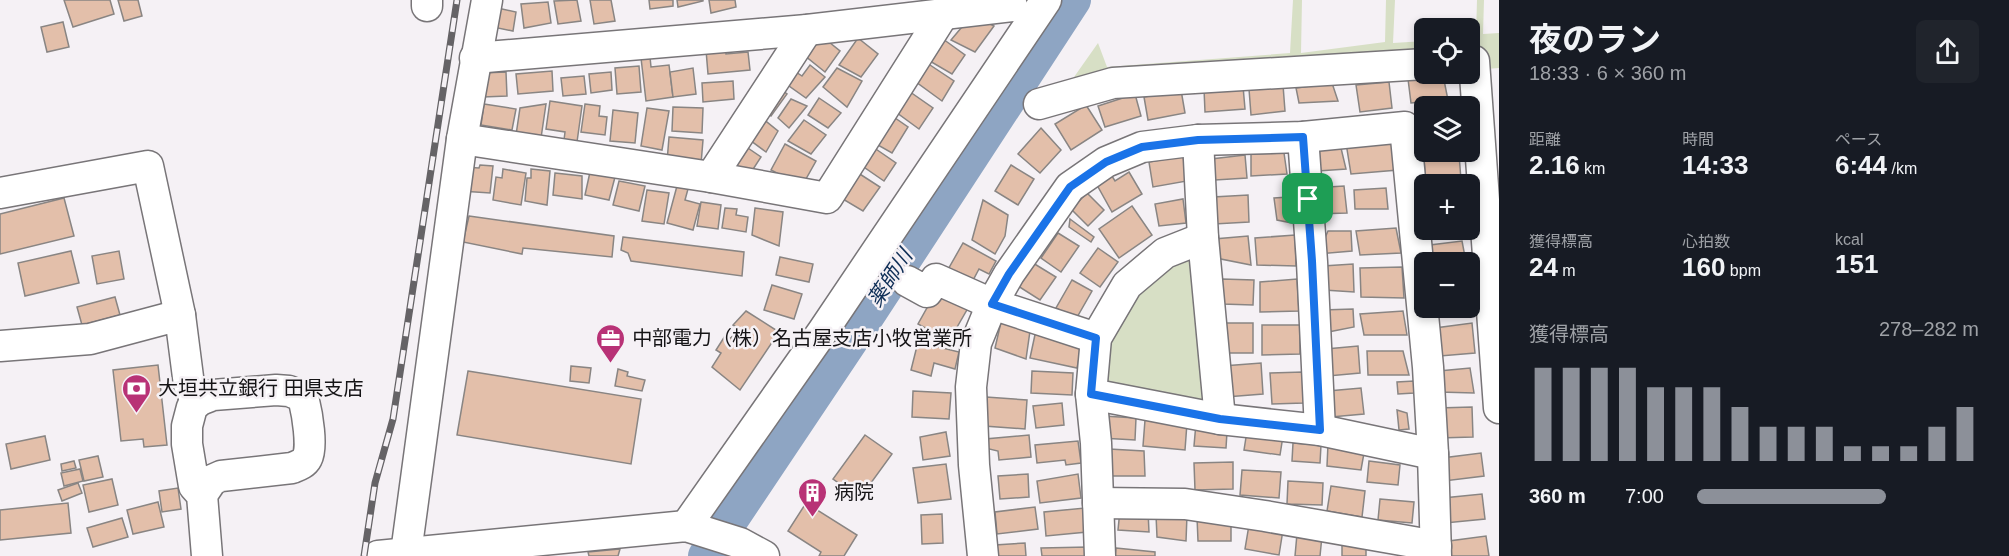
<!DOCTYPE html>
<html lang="ja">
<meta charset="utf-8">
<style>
:root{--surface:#171b24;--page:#20242c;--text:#f1f3f6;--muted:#9ea1a6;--accent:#8c9099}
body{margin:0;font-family:Helvetica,"Noto Sans JP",sans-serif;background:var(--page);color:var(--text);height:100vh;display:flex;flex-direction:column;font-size:22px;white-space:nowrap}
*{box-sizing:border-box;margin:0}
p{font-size:20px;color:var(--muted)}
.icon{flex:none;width:33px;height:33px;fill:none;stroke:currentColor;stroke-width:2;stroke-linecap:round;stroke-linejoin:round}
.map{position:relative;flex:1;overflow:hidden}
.side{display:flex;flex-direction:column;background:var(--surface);width:510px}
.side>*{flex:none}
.buttons{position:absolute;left:1414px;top:18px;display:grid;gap:12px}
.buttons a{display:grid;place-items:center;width:66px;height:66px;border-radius:9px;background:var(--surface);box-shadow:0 3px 9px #0003;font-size:30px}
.pin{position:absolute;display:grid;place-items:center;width:51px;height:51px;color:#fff;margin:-26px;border-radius:12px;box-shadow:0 3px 9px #0006}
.round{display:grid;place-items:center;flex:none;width:63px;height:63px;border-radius:9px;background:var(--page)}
.head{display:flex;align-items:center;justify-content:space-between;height:102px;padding:0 30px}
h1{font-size:33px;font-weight:700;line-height:45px}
.metrics{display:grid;grid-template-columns:repeat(3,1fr);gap:9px;height:102px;padding:6px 30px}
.metrics div{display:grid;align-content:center}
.metrics b{font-size:26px;font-weight:700}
.metrics small{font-size:16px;font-weight:400}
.metrics p{font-size:16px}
.chart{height:168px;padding:12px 30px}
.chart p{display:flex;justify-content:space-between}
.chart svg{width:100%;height:108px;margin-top:6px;stroke:var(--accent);stroke-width:6}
ul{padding:0 30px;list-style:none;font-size:20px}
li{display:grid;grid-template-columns:96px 72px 1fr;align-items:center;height:45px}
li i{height:15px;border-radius:8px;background:var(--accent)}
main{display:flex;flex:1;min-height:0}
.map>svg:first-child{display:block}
</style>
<main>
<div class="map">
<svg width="1499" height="556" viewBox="0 0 1499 556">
<rect width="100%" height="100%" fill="#f5f1f5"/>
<g fill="#d7dfc5">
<path d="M1293 0H1302L1301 53 1385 42 1386 0H1395L1393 43 1425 41V49L1192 66 1067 87 1098 43 1107 67 1290 53Z"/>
<path d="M1477 0H1484L1483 34 1499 33V68L1486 69 1474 61 1470 37H1476Z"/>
<path d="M1189 256 1205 403 1104 385 1107 349 1140 292 1163 271Z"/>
</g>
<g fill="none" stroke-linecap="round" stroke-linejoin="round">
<path stroke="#8ea5c3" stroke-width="36" d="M706 556 860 326 1073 0"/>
</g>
<g fill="#e3bfaa" stroke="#898583" stroke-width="1.5">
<path d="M64 0H110L114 14 73 27Z"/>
<path d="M118 0H138L142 16 124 21Z"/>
<path d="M577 0 581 21 558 24 554 1Z"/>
<path d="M590 0H611L615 21 594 24Z"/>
<path d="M649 0H673V6L650 9Z"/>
<path d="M677 0H703V1L678 7Z"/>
<path d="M709 0H735L736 7 711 13Z"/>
<path d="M548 2 551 23 524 28 521 4Z"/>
<path d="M493 7 516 12 513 31 488 26Z"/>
<path d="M972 15 994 26 975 52 951 40Z"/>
<path d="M63 22 69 47 47 52 41 27Z"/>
<path d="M819 34 840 51 825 72 804 55Z"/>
<path d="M858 38 878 54 861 77 839 65Z"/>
<path d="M943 39 965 55 952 74 928 60Z"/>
<path d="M726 48V54L748 52 750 70 708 74 706 50Z"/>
<path d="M650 57 651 67 669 65 673 97 646 101 641 58Z"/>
<path d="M924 61 954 81 942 101 912 79Z"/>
<path d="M810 65 825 77 806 98 782 81 790 68 802 76Z"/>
<path d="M639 66 641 92 617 94 615 68Z"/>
<path d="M693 68 696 94 673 97 670 72Z"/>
<path d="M837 68 862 81 847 107 823 87Z"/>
<path d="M552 71 553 91 518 94 516 74Z"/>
<path d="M506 72 507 96 483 97 482 73Z"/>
<path d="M611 72 612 90 591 93 589 74Z"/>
<path d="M1443 75 1448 100 1411 103 1408 79Z"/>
<path d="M584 76 586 94 563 96 561 78Z"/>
<path d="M733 81 734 99 703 102 702 83Z"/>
<path d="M1389 82 1392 108 1360 112 1356 85Z"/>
<path d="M1332 83 1338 101 1299 103 1296 88Z"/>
<path d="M774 84 787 94 771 116 759 108Z"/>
<path d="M1283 85 1285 111 1251 115 1249 89Z"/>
<path d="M1243 86 1245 109 1205 112 1204 89Z"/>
<path d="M903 87 933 108 919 129 889 107Z"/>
<path d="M1181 90 1185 113 1148 120 1144 97Z"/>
<path d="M1135 94 1141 116 1105 127 1098 106Z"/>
<path d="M819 98 841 113 828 128 808 115Z"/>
<path d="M791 99 807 106 789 128 778 118Z"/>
<path d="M550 101 582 106 577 142 564 140 565 132 546 129Z"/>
<path d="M484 104 516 109 512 130 481 125Z"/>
<path d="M546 104 541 138 516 135 520 108Z"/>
<path d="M585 104 600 106 599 116 607 117 605 135 581 132Z"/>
<path d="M1086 105 1102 130 1071 150 1055 124Z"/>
<path d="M673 107 703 108 702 133 672 131Z"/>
<path d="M647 108 669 111 662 150 641 146Z"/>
<path d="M613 110 638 113 635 143 610 141Z"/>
<path d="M885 111 908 127 892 153 869 140Z"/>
<path d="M756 113 778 131 766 152 743 135Z"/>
<path d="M1425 115V140L1417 141 1416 116Z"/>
<path d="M804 120 826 135 811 154 788 141Z"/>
<path d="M1041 128 1061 150 1040 173 1018 154Z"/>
<path d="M669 137 703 140 701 164 667 162Z"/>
<path d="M739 142 761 157 748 177 725 165Z"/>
<path d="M1394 142 1398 170 1351 174 1346 143Z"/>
<path d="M785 144 816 161 802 186 771 170Z"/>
<path d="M870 145 896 163 884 181 858 163Z"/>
<path d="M1341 148 1346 169 1318 171 1316 149Z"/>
<path d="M1284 153 1287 174 1251 176V154Z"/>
<path d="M1459 154 1461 180 1426 184 1424 159Z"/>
<path d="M1245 155 1247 178 1215 180 1211 159Z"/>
<path d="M1183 156 1187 181 1153 187 1149 162Z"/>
<path d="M480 165 493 166 490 193 461 191 464 167 479 168Z"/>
<path d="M1011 165 1034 179 1018 205 995 191Z"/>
<path d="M503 169 526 173 521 205 493 200 496 177 502 178Z"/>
<path d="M531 169 550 171 547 205 525 201 527 178H531Z"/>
<path d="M852 169 880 187 863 211 836 195Z"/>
<path d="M590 172 615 177 609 200 585 195Z"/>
<path d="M1129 172 1142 194 1112 212 1097 185 1112 176 1115 181Z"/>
<path d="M555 173 582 176V199L553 195Z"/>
<path d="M619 181 645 186 639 211 613 205Z"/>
<path d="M677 186 688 189 685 200 700 204 693 230 667 223Z"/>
<path d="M1344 186 1347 213 1315 214 1312 188Z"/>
<path d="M1386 188 1388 209H1355L1354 190Z"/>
<path d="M647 190 669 193 664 224 642 221Z"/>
<path d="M1087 193 1104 210 1088 226 1071 209Z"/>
<path d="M1248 195 1249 222 1214 224 1213 197Z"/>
<path d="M1289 197 1292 223 1277 220 1274 198Z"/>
<path d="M64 198 74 236 0 254V214Z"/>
<path d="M1183 199 1186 223 1159 226 1155 204Z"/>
<path d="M983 200 1008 215 1005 236 995 254 972 240Z"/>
<path d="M701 202 721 205 718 229 697 226Z"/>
<path d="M1132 206 1152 235 1119 258 1099 229Z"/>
<path d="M725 208 737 209 736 215 748 217 746 232 722 228Z"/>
<path d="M755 208 783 212 779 246 752 235Z"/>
<path d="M469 216 614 236 612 257 523 248 522 254 463 242Z"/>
<path d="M1070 219 1094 237 1091 242 1069 227Z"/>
<path d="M1396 228 1401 253 1360 255 1356 231Z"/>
<path d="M1328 231H1351L1352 251 1318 254Z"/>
<path d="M1058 233 1079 246 1061 272 1041 258Z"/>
<path d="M1295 235 1296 266 1257 265 1255 238Z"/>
<path d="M1248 236 1251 265 1216 258 1214 239Z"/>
<path d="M623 237 744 252 742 276 631 261 628 253 621 250Z"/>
<path d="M1462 241 1466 262H1431L1430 245Z"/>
<path d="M963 243 996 261 989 274 979 269 970 286 946 273Z"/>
<path d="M1098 248 1118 262 1100 287 1080 273Z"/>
<path d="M71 251 79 283 25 296 18 263Z"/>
<path d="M119 251 124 279 97 284 92 256Z"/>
<path d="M780 257 813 264 809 282 776 275Z"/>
<path d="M1033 263 1056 277 1040 300 1018 286Z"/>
<path d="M1353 264 1354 292 1324 290 1323 266Z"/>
<path d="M1402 267 1404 298 1361 297 1360 268Z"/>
<path d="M1222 279 1254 280 1253 305 1222 304Z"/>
<path d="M1297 279 1299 311 1260 312V282Z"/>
<path d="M1072 280 1092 291 1076 319 1056 308Z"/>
<path d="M772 285 802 294 794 319 764 310Z"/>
<path d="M937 290 968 308 949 341 918 324Z"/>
<path d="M115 297 120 315 82 325 77 307Z"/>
<path d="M1433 308H1470L1433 313Z"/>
<path d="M1353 309 1354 327 1323 333 1322 310Z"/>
<path d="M746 311 779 332 740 390 712 367 721 353 716 350 725 336 731 338 738 328 733 325Z"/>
<path d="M1403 311 1407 335H1364L1360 314Z"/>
<path d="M1001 322 1030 331 1026 359 995 348Z"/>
<rect x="1222" y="323" width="31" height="30"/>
<path d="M1472 323 1475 353 1440 356 1435 328Z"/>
<path d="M1262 325H1300V354L1262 355Z"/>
<path d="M1036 330 1083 340 1077 368 1030 358Z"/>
<path d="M918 342 959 352 955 369 934 363 931 376 911 370Z"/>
<path d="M1358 346 1360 373 1328 376 1326 349Z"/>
<path d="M1367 351H1403L1409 375H1368Z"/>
<path d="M1261 363 1263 394 1226 397 1223 366Z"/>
<path d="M158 365 167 445 144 447 143 439 121 441 113 370Z"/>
<path d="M571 366 591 368 589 383 570 381Z"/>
<path d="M1470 368 1474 393 1439 392V371Z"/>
<path d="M618 369 628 372 627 376 645 380 642 391 615 386Z"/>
<path d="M468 371 641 399 631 464 457 435Z"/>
<path d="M1032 371 1073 373 1072 395 1031 393Z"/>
<path d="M1303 372 1304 403 1272 404 1270 373Z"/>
<path d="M1414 381V393L1398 394 1397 382Z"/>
<path d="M1361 388 1364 414 1331 417 1328 391Z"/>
<path d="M913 391 951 393 949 419 912 417Z"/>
<path d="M986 397 1027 400 1025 429 984 426Z"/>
<path d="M1062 403 1064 425 1036 428 1033 406Z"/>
<path d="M1472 407 1473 437 1438 438 1437 408Z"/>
<path d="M1397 410 1407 413 1409 429 1399 430Z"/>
<path d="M1103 416 1136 418 1135 440 1101 438Z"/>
<path d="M1145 420 1187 423 1185 450 1143 446Z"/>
<path d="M1196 423 1227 432 1226 448 1194 446Z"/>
<path d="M1247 431 1283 436 1280 455 1244 450Z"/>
<path d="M946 432 950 456 923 460 920 437Z"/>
<path d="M865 435 892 454 860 498 833 479Z"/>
<path d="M1029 435 1031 457 999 460 998 451 985 448V439Z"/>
<path d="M45 436 50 460 11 469 6 444Z"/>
<path d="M1078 441 1081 463 1066 465 1065 460 1037 463 1035 445Z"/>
<path d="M1293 443 1321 445 1320 463 1292 461Z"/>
<path d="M1328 444 1364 453 1361 470 1327 466Z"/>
<path d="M1109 449 1144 451 1145 476H1112Z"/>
<path d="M1481 453 1484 476 1444 481 1442 458Z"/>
<path d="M98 456 103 477 84 481 79 460Z"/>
<path d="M74 461 76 468 62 471 61 464Z"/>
<path d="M1369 461 1400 465 1398 485 1367 482Z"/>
<path d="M1233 462V489L1195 490 1194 463Z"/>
<path d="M946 464 951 499 918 503 913 468Z"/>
<path d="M80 469 83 481 64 486 61 473Z"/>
<path d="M1242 470 1281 472 1279 498 1240 495Z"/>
<path d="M1028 474 1029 497 1000 499 998 476Z"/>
<path d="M1078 474 1081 498 1040 503 1037 481Z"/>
<path d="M112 479 118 505 89 512 83 485Z"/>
<path d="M1288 481 1323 483 1322 505 1287 504Z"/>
<path d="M78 483 82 493 62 501 58 490Z"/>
<path d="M1331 486 1365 491 1362 517 1327 511Z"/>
<path d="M178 488 181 509 162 512 159 491Z"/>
<path d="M1482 494 1485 519 1445 523 1443 498Z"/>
<path d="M1380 499 1414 502 1412 523 1378 520Z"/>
<path d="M158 502 164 527 133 534 127 510Z"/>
<path d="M68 503 71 533 0 540V510Z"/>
<path d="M806 503 857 535 844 556H819L821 552 788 531Z"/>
<path d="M1035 507 1038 529 997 534 995 512Z"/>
<path d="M1085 508 1087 532 1046 536 1044 512Z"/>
<path d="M1120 510 1148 511 1149 532 1118 530Z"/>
<path d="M942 514 943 543 922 544 921 515Z"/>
<path d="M1156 515H1187L1186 541 1157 537Z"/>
<path d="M1197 517 1231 520V541H1198Z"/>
<path d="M122 518 128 537 93 547 87 528Z"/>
<path d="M1249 525 1283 530 1279 555 1245 549Z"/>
<path d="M1297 534 1322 536 1320 556H1295Z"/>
<path d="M1486 536 1489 556H1451L1449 541Z"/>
<path d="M1025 543 1026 556H996L995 545Z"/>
<path d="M1342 544 1366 546V556H1342Z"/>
<path d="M1088 547V556H1042L1041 548Z"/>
<path d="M1116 548 1155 552V556H1115Z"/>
<path d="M620 549 618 556H589L588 552Z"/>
</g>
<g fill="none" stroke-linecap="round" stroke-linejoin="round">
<defs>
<g id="minor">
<path d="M427 6V0"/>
<path d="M475 58 807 30 1012 6"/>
<path d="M1474 61 1499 408"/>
<path d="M1039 104 1113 83 1425 64"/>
<path d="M1303 137 1312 262 1320 430"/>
<path d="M462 139 711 177 827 198 944 13"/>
<path d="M1198 140 1203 238 1220 419"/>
<path d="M711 177 807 30"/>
<path d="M0 193 148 166 180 315"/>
<path d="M907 281 927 292 936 279 992 304 1096 338"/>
<path d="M0 346 90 339 180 315 189 385 193 394 200 400"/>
<path d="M1091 394 1220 419 1320 430 1433 454"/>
<path d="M202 495 212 480 221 476 292 468C297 466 304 464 307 458 313 447 307 413 304 401L299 395 289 391 276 390 213 395 200 400 192 407 187 426V444L194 486 202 495 207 556"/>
<path d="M1098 503 1185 504 1265 516 1436 546"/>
<path d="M686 526 823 331 1046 0"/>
<path d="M406 553 462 139 487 0"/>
<path d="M378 556 686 526 740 543 764 556"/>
<path d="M983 556 974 465 971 387 976 343 992 304 1009 274 1070 187 1106 162 1142 147 1198 140 1303 137 1405 127 1428 367 1433 454 1436 556"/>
<path d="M1100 556 1096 443 1091 394 1096 338 1127 285 1165 253 1203 238"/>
</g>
</defs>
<use href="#minor" stroke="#787578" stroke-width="33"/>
<use href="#minor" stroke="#fff" stroke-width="30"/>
<defs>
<path id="rail" d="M364 556 375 483 393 419 457 0"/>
</defs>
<use href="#rail" stroke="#656366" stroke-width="7"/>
<use href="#rail" stroke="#f5f1f5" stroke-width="4.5" stroke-dasharray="14" stroke-linecap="butt"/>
</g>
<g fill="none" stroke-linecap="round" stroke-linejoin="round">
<defs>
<path id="route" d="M1303 137 1312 261 1320 430 1220 419 1091 394 1096 338 992 304 1009 274 1070 187 1106 162 1142 147 1198 140Z"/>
</defs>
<use href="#route" stroke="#fff" stroke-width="12"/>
<use href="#route" stroke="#1a73e8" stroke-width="8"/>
</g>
<defs>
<symbol id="office-pin" viewBox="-11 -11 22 30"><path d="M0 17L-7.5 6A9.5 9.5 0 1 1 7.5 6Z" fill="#b83276" stroke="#f5f1f5"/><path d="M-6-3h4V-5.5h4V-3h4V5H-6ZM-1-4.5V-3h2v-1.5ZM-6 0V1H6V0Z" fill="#fff"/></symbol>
<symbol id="bank-pin" viewBox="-11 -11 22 30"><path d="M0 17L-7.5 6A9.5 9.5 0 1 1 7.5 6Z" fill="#b83276" stroke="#f5f1f5"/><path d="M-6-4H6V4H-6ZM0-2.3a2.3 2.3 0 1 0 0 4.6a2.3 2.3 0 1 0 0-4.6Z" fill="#fff"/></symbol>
<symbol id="building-pin" viewBox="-11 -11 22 30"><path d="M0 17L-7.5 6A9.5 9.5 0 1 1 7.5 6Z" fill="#b83276" stroke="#f5f1f5"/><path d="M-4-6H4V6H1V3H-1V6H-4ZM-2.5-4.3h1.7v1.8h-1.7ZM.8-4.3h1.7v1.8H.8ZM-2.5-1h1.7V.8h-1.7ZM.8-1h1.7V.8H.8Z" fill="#fff"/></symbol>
</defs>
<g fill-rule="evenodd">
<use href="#office-pin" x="594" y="322" width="33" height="45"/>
<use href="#bank-pin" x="120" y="372" width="33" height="45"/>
<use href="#building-pin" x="796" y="476" width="33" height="45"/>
</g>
<g text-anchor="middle" stroke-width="5" stroke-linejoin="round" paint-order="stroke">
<g font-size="20" fill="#151416" stroke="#f5f1f5" text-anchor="start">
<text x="632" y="345">中部電力（株）名古屋支店小牧営業所</text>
<text x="158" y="395">大垣共立銀行 田県支店</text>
<text x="834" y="499">病院</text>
</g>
<g font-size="21" font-style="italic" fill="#0f2f57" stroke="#f5f1f5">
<text transform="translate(890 278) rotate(-57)" y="7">薬師川</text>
</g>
</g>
</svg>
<div class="buttons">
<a><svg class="icon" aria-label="locate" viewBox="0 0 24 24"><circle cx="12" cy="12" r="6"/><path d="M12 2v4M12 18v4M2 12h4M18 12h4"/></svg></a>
<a><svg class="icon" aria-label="layers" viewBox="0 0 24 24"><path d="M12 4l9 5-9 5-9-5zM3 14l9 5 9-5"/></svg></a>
<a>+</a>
<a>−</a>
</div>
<div class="pin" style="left:1308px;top:199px;background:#1e9e55"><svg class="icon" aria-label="arrive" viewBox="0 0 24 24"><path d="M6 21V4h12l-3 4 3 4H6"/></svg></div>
</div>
<section class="side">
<div class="head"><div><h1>夜のラン</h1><p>18:33 · 6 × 360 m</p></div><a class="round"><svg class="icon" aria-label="share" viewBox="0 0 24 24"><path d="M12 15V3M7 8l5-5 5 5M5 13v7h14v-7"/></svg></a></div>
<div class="metrics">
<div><p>距離</p><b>2.16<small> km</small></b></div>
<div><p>時間</p><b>14:33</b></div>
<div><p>ペース</p><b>6:44<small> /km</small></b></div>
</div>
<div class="metrics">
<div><p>獲得標高</p><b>24<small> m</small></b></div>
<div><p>心拍数</p><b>160<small> bpm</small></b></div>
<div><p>kcal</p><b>151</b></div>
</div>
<div class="chart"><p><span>獲得標高</span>278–282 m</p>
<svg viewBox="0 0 160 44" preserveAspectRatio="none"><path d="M5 44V6M15 44V6M25 44V6M35 44V6M45 44V14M55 44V14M65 44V14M75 44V22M85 44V30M95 44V30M105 44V30M115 44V38M125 44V38M135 44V38M145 44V30M155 44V22"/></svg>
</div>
<ul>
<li><b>360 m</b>7:00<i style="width:67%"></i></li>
</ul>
</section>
</main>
